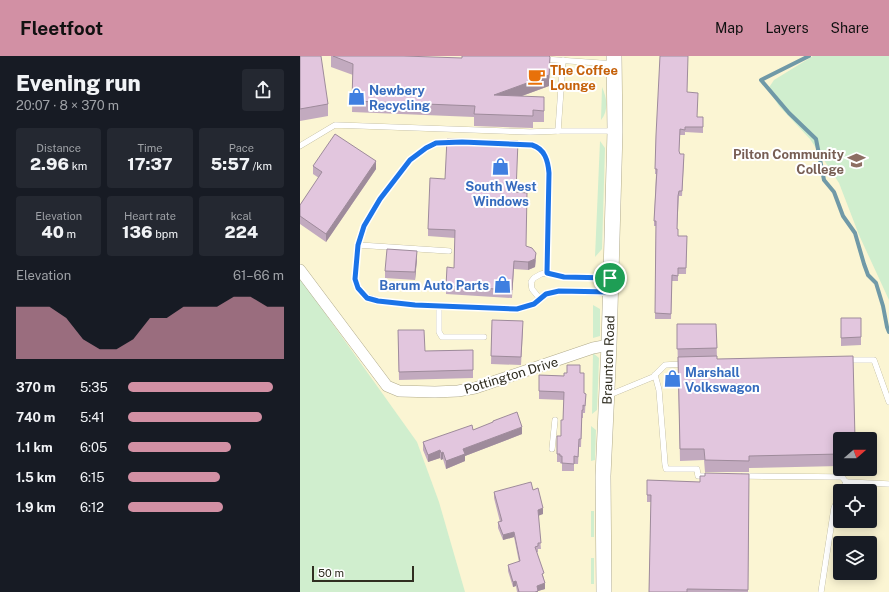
<!DOCTYPE html>
<meta charset="utf-8">
<style>
:root{--surface:#171b24;--page:#242831;--text:#f1f3f6;--muted:#9ea1a6;--accent:#d290a4}
body{margin:0;font-family:"Public Sans",sans-serif;background:var(--page);color:var(--text);height:100vh;display:flex;flex-direction:column;font-size:15px;white-space:nowrap}
*{box-sizing:border-box;margin:0}
p{font-size:13px;color:var(--muted)}
.icon{flex:none;width:22px;height:22px;fill:none;stroke:currentColor;stroke-width:2;stroke-linecap:round;stroke-linejoin:round}
.map{position:relative;flex:1;overflow:hidden}
.drawer{display:flex;flex-direction:column;background:var(--surface);width:300px}
.drawer>*{flex:none}
.needle{width:26px;rotate:70deg}
.buttons{position:absolute;left:533px;top:376px;display:grid;gap:8px}
.buttons a{display:grid;place-items:center;width:44px;height:44px;border-radius:4px;background:var(--surface);box-shadow:0 2px 10px #0003;font-size:20px}
.scale{position:absolute;left:12px;bottom:10px;width:102px;box-sizing:border-box;padding-left:4px;border:2px solid #302e21;border-top:0;font-size:11px;line-height:14px;white-space:nowrap;color:#302e21;-webkit-text-stroke:3px #fff;paint-order:stroke}
.pin{position:absolute;display:grid;place-items:center;width:34px;height:34px;color:#fff;margin:-17px;border:2px solid #fff;border-radius:50%;box-shadow:0 1px 4px #0007}
.round{display:grid;place-items:center;flex:none;width:42px;height:42px;border-radius:4px;background:var(--page)}
.summary{display:flex;align-items:center;justify-content:space-between;height:68px;padding:0 16px}
h1{font-size:22px;font-weight:800;line-height:30px}
.stats{display:grid;grid-template-columns:repeat(3,1fr);gap:6px;height:68px;padding:4px 16px}
.stats div{display:grid;align-content:center;border-radius:4px;background:var(--page);text-align:center}
.stats b{font-size:17px;font-weight:800}
.stats small{font-size:11px;font-weight:400}
.stats p{font-size:11px}
.chart{height:112px;padding:8px 16px}
.chart p{display:flex;justify-content:space-between}
.chart svg{width:100%;height:72px;margin-top:4px;fill:var(--accent);opacity:.7}
ul{padding:0 16px;list-style:none;font-size:13px}
li{display:grid;grid-template-columns:64px 48px 1fr;align-items:center;height:30px}
li i{height:10px;border-radius:5px;background:var(--accent)}
header{display:flex;align-items:center;gap:24px;box-sizing:border-box;height:56px;padding:0 20px;background:var(--accent);color:#111}
header strong{font-size:19px}
nav{display:flex;gap:22px;margin-inline-start:auto;font-size:14px}
main{display:flex;flex:1;min-height:0}
.map>svg:first-child{display:block}
</style>
<header>
<strong>Fleetfoot</strong>
<nav><a>Map</a><a>Layers</a><a>Share</a></nav>
</header>
<main>
<section class="drawer">
<div class="summary"><div><h1>Evening run</h1><p>20:07 · 8 × 370 m</p></div><a class="round"><svg class="icon" aria-label="share" viewBox="0 0 24 24"><path d="M12 15V3M7 8l5-5 5 5M5 13v7h14v-7"/></svg></a></div>
<div class="stats">
<div><p>Distance</p><b>2.96<small> km</small></b></div>
<div><p>Time</p><b>17:37</b></div>
<div><p>Pace</p><b>5:57<small> /km</small></b></div>
</div>
<div class="stats">
<div><p>Elevation</p><b>40<small> m</small></b></div>
<div><p>Heart rate</p><b>136<small> bpm</small></b></div>
<div><p>kcal</p><b>224</b></div>
</div>
<div class="chart"><p><span>Elevation</span>61–66 m</p>
<svg viewBox="0 0 160 44" preserveAspectRatio="none"><path d="M0 44V12L10 12L20 12L30 19L40 32L50 38L60 38L70 32L80 19L90 19L100 12L110 12L120 12L130 6L140 6L150 12L160 12V44z"/></svg>
</div>
<ul>
<li><b>370 m</b>5:35<i style="width:93%"></i></li>
<li><b>740 m</b>5:41<i style="width:86%"></i></li>
<li><b>1.1 km</b>6:05<i style="width:66%"></i></li>
<li><b>1.5 km</b>6:15<i style="width:59%"></i></li>
<li><b>1.9 km</b>6:12<i style="width:61%"></i></li>
</ul>
</section>
<div class="map">
<svg width="589" height="536" viewBox="0 0 589 536">
<rect width="100%" height="100%" fill="#fbf5d3"/>
<g fill="#d0eece">
<path d="M513 0H589V244L559 179 539 127 510 83 479 50 468 33 474 24Z"/>
<path d="M302 31C307 42 309 54 301 64Z"/>
<path d="M300 85 305 92 302 193 295 201Z"/>
<path d="M0 222 117 386 139 446 165 536H0Z"/>
<path d="M293 249 300 253V280L293 282Z"/>
<path d="M293 297 299 302 297 354 292 358Z"/>
<path d="M291 370 296 374 295 404 291 405Z"/>
<rect x="291" y="455" width="3" height="26"/>
<rect x="291" y="502" width="3" height="26"/>
</g>
<g fill="none" stroke-linecap="round" stroke-linejoin="round">
<path stroke="#7099a7" stroke-width="4" d="M509 0 461 24 489 57 516 83 524 124 534 136 543 160 555 177 564 208 568 219 576 227 583 250 587 271 589 276"/>
<defs>
<g id="service">
<path d="M242 3 314 8"/>
<path d="M263 4 258 75H315"/>
<path d="M152 86 136 87 126 92 110 104 80 143 64 170 58 189 55 223 58 232 67 241 79 245 115 249 217 253 234 248 246 238 259 235 310 237"/>
<path d="M211 88C236 89 246 88 249 117L247 217"/>
<path d="M0 90 35 69 230 76 258 75"/>
<path d="M58 189 149 195"/>
<path d="M240 243 232 233 231 226 234 222 241 218 247 217 264 221 310 222"/>
<path d="M139 249V276L142 281H184"/>
<path d="M546 304H574L589 346"/>
<path d="M355 319 359 334 365 408 366 413H397L398 420H406"/>
<path d="M307 340 353 321 365 309 384 308"/>
<path d="M252 393 255 364"/>
<path d="M443 420 542 421 546 426"/>
<path d="M546 426 589 428"/>
<path d="M542 435 546 426"/>
<path d="M521 536 534 452 540 439"/>
</g>
<path id="minor" d="M0 214 87 330 99 335 135 336 158 335 175 332 293 292 309 289"/>
<path id="secondary" d="M304 536 303 420 309 289 315 75 314 0"/>
</defs>
<use href="#service" stroke="#b1ab8b" stroke-width="6"/>
<use href="#minor" stroke="#b1ab8b" stroke-width="12"/>
<use href="#secondary" stroke="#b1ab8b" stroke-width="16"/>
<use href="#service" stroke="#fff" stroke-width="5.5"/>
<use href="#minor" stroke="#fff" stroke-width="11"/>
<use href="#secondary" stroke="#fff" stroke-width="15"/>
</g>
<g fill="#c2aabf">
<path d="M0 0 28 48V60L0 65Z"/>
<path d="M31 0H104L250 12 249 30 222 40 244 52V66H233V72L174 70V61L52 56 53 19 31 11Z"/>
<path d="M387 36 397 61H403V77L385 76V79H380L379 96 380 98 384 104 382 140H379L377 173 378 180H387L386 218H378V225H372L371 263H355L356 170H354V165L356 118H355L356 79Z"/>
<path d="M13 110 76 113 26 186 0 168V149L19 122 13 118Z"/>
<path d="M216 136 226 190 236 204 235 211 228 214 214 213 212 242 146 238V230L154 212 155 182 128 180V173Z"/>
<path d="M117 203 115 224 85 222V215Z"/>
<path d="M541 262H561V289L541 290Z"/>
<path d="M192 264 223 273 221 309 191 308Z"/>
<path d="M377 268H416L417 303 540 383V410L449 412V416H405L404 404 380 405Z"/>
<path d="M98 274 125 295 173 294V322L99 324Z"/>
<path d="M280 317 284 337 286 338 285 357H283V362H282L281 391H279L278 408H274V415H262V408L260 407V406H257V380H261L263 364 264 344 239 343V319L264 320Z"/>
<path d="M193 365 222 378 165 400V405L146 413 143 403 141 404 140 402 128 406 123 394V386L173 374 193 367Z"/>
<path d="M449 418 448 536H349L351 446H347V424L400 426Z"/>
<path d="M233 434 243 458 238 459 241 493H238V496H237L244 523 245 533 238 535V536H217L216 530 213 531 208 515V509L219 506 214 481 203 484 198 472V466H200L194 442V436Z"/>
</g>
<g fill="#9e8b9b">
<path d="M250 1 249 30 194 50V39Z"/>
<path d="M76 105V113L26 186V178Z"/>
<path d="M117 195V203L115 224V216Z"/>
<path d="M236 197 235 211 228 214V206Z"/>
<path d="M222 371V378L165 400V405L146 413V405L163 393Z"/>
<path d="M140 394V402L128 406V399Z"/>
<path d="M143 396V403L141 404V397Z"/>
<path d="M243 452V458L238 460V454Z"/>
<path d="M214 476V481L203 484V479Z"/>
<path d="M216 525V530L213 531V526Z"/>
<path d="M245 527V533L238 535V536H235L237 530Z"/>
</g>
<g fill="#e2c6de" stroke="#9e8b9b">
<path d="M0 0H21L28 48 0 53Z"/>
<path d="M33 0H104L162 2V0H249L250 1 249 19 194 39 244 41V55L233 54V60L174 58 175 50 52 45 53 8Z"/>
<path d="M360 0H388L387 36 398 37 397 61H403V71H385V74L380 73 379 95 380 98H384L382 135H379L378 140 377 173H378V180H387L386 212H378V220L372 219 371 258 355 257 356 165H354L357 113H355L356 79Z"/>
<path d="M35 78 76 105 26 178 0 160V149L22 116 13 110Z"/>
<path d="M147 83 218 85 216 136 227 137 226 190 232 192 236 197 235 203 228 206 214 205 212 234 146 230 147 211 154 212 155 174 128 173 130 122 145 123Z"/>
<path d="M87 193 117 195 115 216 85 215Z"/>
<path d="M541 262H561V281L541 282Z"/>
<path d="M192 264 223 265 221 301 191 300Z"/>
<path d="M377 268H416L417 292 377 293Z"/>
<path d="M98 274H124L125 295 173 294V314L99 316Z"/>
<path d="M417 300V303L553 300 555 383H540V398L449 400V405L405 404 404 393H380L378 301Z"/>
<path d="M267 309H280V317H284V337L286 338 285 350 283 349V354H282L281 383H279L278 401 274 400V408L262 407V400H260V398H257V380H261V364H263L264 336 239 335V319L264 320V317H267Z"/>
<path d="M217 356 222 371 163 393 165 398 146 405 143 396 141 397 140 394 128 399 123 386 172 369 173 374 193 366V365Z"/>
<path d="M405 417 449 418 448 534 387 533V536H349L351 439H347V424L400 426V420H405Z"/>
<path d="M231 426 233 434 238 432 243 452 238 454 241 487H238V490L235 491 244 517 242 518 245 527 237 530 238 535 235 536H219L216 525 213 526 208 509 220 505 214 476 203 479 198 466 202 465 194 436Z"/>
</g>
<g fill="none" stroke-linecap="round" stroke-linejoin="round">
<defs>
<path id="route" d="M162 86 232 89C245 93 248 105 249 117L247 217 264 221 310 222V236L259 235 246 238 234 248 217 253 115 249 78 245 67 242 58 232 55 223 58 189 64 170 80 143 110 104 126 92 136 87Z"/>
</defs>
<use href="#route" stroke="#fff" stroke-width="8"/>
<use href="#route" stroke="#1a73e8" stroke-width="5"/>
</g>
<defs>
<symbol id="cafe-bare" viewBox="-9 -9 18 18"><path d="M-5.5-4.5H6V0H3Q3 3.5 0 3.5H-2.5Q-5.5 3.5-5.5 0ZM3-3.2v2h1.7v-2ZM-6 4.5H4V6H-6Z" fill="#e8710a" stroke="#fff" stroke-width="2.5" paint-order="stroke"/></symbol>
<symbol id="shop-bare" viewBox="-9 -9 18 18"><path d="M-5-2.5h2.3a2.7 3.5 0 0 1 5.4 0H5L5.5 6h-11ZM-1.5-2.5h3a1.5 2.3 0 0 0-3 0Z" fill="#3f7fe0" stroke="#fff" stroke-width="2.5" paint-order="stroke"/></symbol>
<symbol id="school-bare" viewBox="-9 -9 18 18"><path d="M0-5L7-2L0 1L-7-2ZM-4 1L0 2.5L4 1V4Q0 6-4 4Z" fill="#8d6e63" stroke="#fff" stroke-width="2.5" paint-order="stroke"/></symbol>
</defs>
<g fill-rule="evenodd">
<use href="#cafe-bare" x="224" y="8" width="25" height="25"/>
<use href="#shop-bare" x="44" y="28" width="25" height="25"/>
<use href="#school-bare" x="544" y="92" width="25" height="25"/>
<use href="#shop-bare" x="188" y="98" width="25" height="25"/>
<use href="#shop-bare" x="190" y="216" width="25" height="25"/>
<use href="#shop-bare" x="360" y="310" width="25" height="25"/>
</g>
<g text-anchor="middle" stroke-width="4" stroke-linejoin="round" paint-order="stroke">
<g font-size="13" font-weight="bold" fill="#c56008" stroke="#fff" text-anchor="start">
<text x="250" y="19">The Coffee<tspan x="250" dy="15">Lounge</tspan></text>
</g>
<g font-size="13" font-weight="bold" fill="#366cbe" stroke="#fff" text-anchor="start">
<text x="69" y="39">Newbery<tspan x="69" dy="15">Recycling</tspan></text>
<text x="201" y="135" text-anchor="middle">South West<tspan x="201" dy="15">Windows</tspan></text>
<text x="189" y="234" text-anchor="end">Barum Auto Parts</text>
<text x="385" y="321">Marshall<tspan x="385" dy="15">Volkswagon</tspan></text>
</g>
<g font-size="13" font-weight="bold" fill="#785e54" stroke="#fff" text-anchor="end">
<text x="544" y="103">Pilton Community<tspan x="544" dy="15">College</tspan></text>
</g>
<g font-size="13" fill="#302e21" stroke="#fff">
<text transform="translate(308 304) rotate(-88)" y="5">Braunton Road</text>
<text transform="translate(211 319) rotate(-17)" y="5">Pottington Drive</text>
</g>
</g>
</svg>
<div class="buttons">
<a><svg class="needle" viewBox="-14 -14 28 28"><path d="M0-13l5 13h-10z" fill="#e53935"/><path d="M0 13l5-13h-10z" fill="#9ea1a6"/></svg></a>
<a><svg class="icon" aria-label="locate" viewBox="0 0 24 24"><circle cx="12" cy="12" r="6"/><path d="M12 2v4M12 18v4M2 12h4M18 12h4"/></svg></a>
<a><svg class="icon" aria-label="layers" viewBox="0 0 24 24"><path d="M12 4l9 5-9 5-9-5zM3 14l9 5 9-5"/></svg></a>
</div>
<div class="scale">50 m</div>
<div class="pin" style="left:310px;top:222px;background:#1e9e55"><svg class="icon" aria-label="arrive" viewBox="0 0 24 24"><path d="M6 21V4h12l-3 4 3 4H6"/></svg></div>
</div>
</main>
